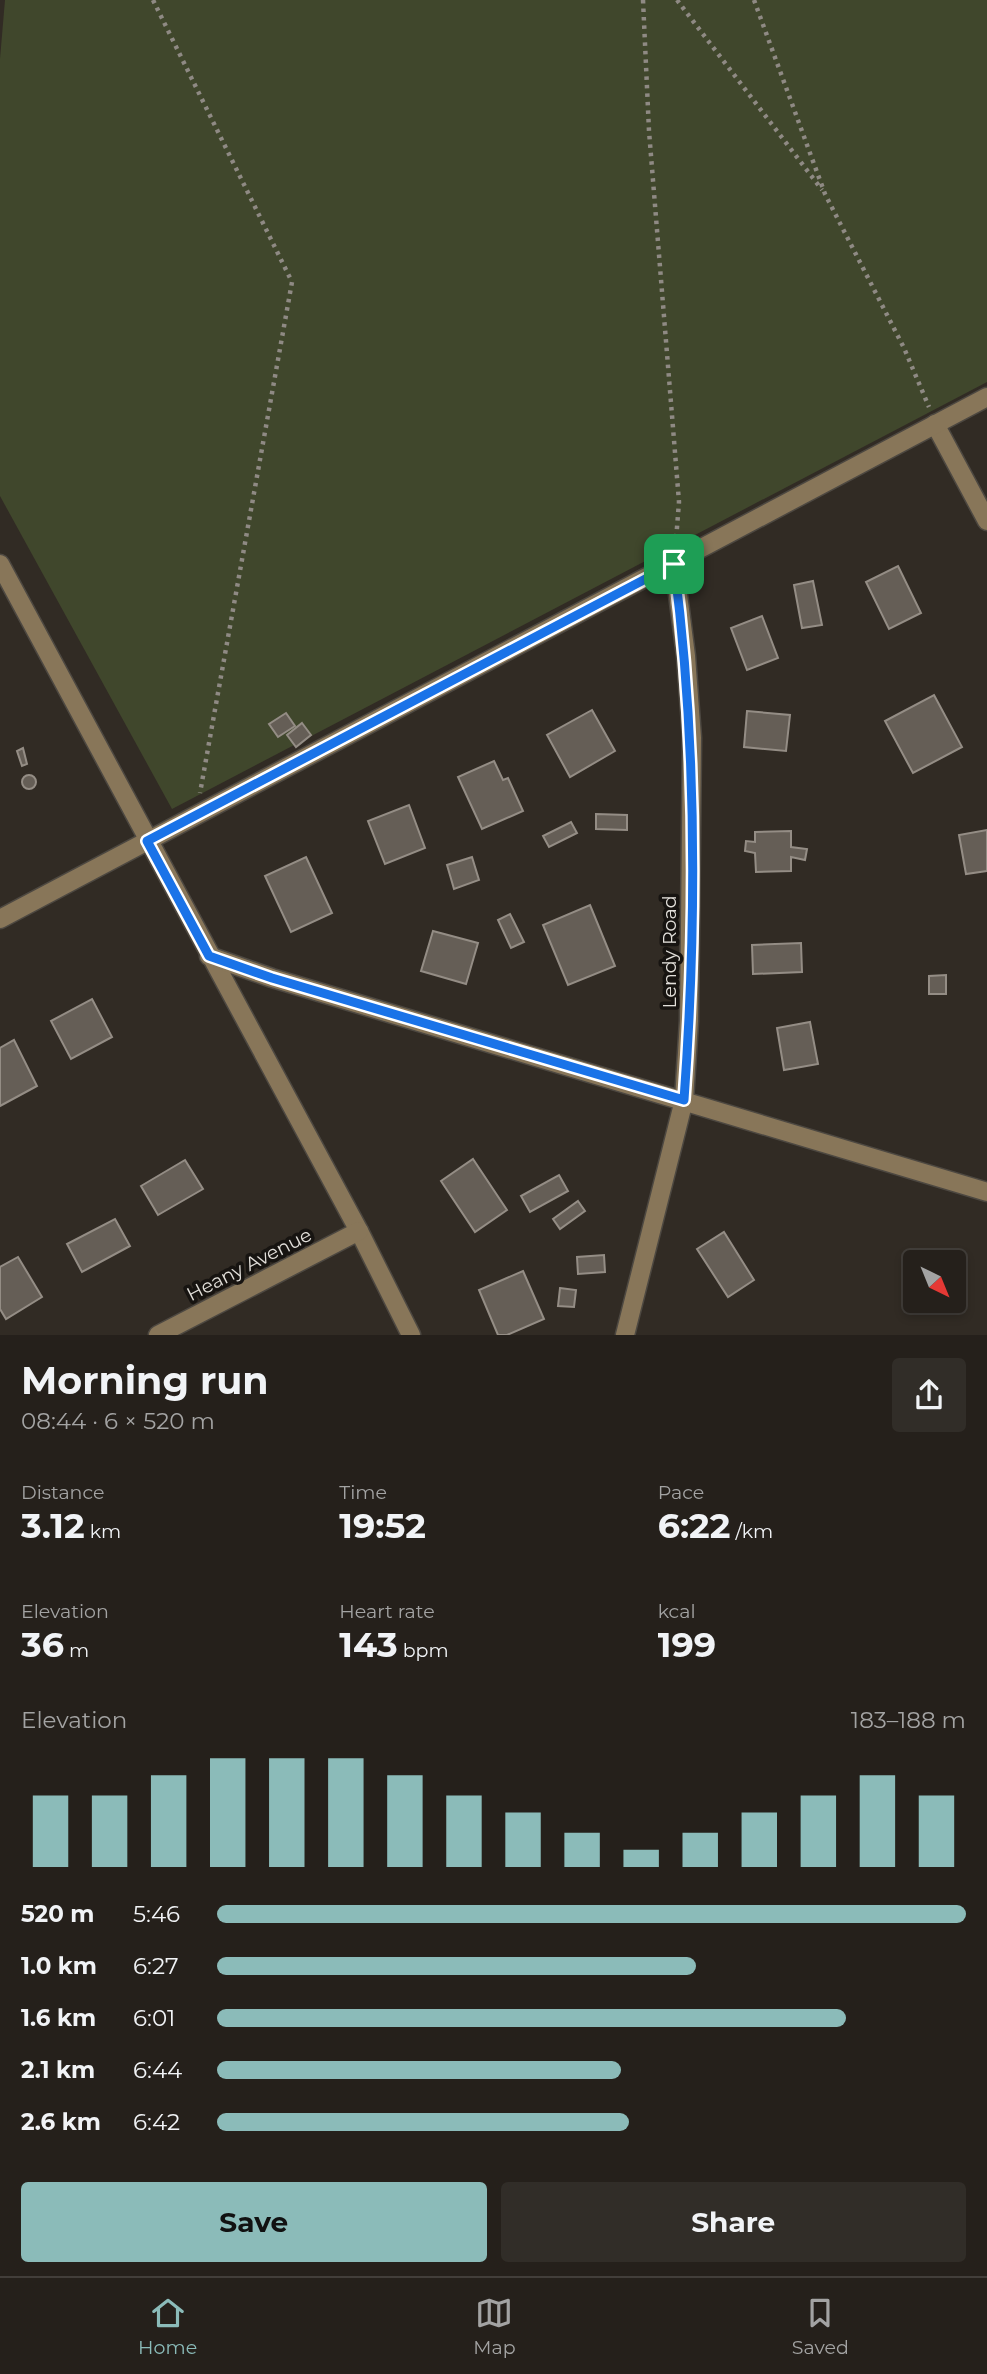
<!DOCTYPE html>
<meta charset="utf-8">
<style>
:root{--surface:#25201b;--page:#312d28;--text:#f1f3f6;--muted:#a3a3a3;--line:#423e3a;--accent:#8bbbb9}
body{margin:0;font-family:Montserrat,sans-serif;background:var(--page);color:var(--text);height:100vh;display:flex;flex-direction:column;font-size:26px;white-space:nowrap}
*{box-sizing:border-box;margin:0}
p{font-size:23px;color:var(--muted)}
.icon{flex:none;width:38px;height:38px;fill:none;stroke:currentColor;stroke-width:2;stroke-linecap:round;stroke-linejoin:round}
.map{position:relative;height:1335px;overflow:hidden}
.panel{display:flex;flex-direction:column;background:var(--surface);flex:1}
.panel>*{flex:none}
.needle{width:46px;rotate:137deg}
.controls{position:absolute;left:903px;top:1250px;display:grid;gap:14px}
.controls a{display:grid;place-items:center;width:63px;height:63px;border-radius:7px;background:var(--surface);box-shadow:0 4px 10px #0003,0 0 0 2px var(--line);font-size:35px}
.pin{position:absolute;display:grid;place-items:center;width:60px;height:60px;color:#fff;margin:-30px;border-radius:14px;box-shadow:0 4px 10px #0006}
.round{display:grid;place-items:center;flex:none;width:74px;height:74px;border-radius:7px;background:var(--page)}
.summary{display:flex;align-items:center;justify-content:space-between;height:119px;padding:0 21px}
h1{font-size:38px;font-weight:700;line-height:52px}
.figures{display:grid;grid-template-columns:repeat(3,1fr);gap:10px;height:119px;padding:7px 21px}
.figures div{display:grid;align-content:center}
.figures b{font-size:35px;font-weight:700}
.figures small{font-size:19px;font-weight:400}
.figures p{font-size:19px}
.chart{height:196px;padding:14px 21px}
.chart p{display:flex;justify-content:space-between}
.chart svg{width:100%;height:126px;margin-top:7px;stroke:var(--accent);stroke-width:6}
.action{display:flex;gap:14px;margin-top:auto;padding:14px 21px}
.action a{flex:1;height:80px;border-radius:7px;background:var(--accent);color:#111;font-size:28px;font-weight:700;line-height:80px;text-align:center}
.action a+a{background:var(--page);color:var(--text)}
ul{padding:0 21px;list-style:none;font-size:23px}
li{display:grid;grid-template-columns:112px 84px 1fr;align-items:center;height:52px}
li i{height:18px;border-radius:9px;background:var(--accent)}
.tab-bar{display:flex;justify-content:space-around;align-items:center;height:98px;border-top:2px solid var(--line);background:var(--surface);font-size:19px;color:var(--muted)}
.tab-bar a{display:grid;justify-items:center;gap:4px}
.tab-bar .active{color:var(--accent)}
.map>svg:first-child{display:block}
</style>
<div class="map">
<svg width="987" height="1335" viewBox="0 0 987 1335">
<rect width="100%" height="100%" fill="#312b24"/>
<path fill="#40472c" d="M5 0H987V382L172 809 0 496V59Z"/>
<g fill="#655e56" stroke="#948d85" stroke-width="2">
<path d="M898 566 921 613 889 629 866 582Z"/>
<path d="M813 581 822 625 802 628 794 585Z"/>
<path d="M762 616 778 658 747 670 731 628Z"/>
<path d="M934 695 962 747 913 773 885 721Z"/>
<path d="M592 710 615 751 570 777 547 735Z"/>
<path d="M747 711 790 715 786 751 744 747Z"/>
<path d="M286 713 295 726 278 737 269 724Z"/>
<path d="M302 723 311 735 296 747 287 735Z"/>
<path d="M23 748 27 764 22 766 17 751Z"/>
<path d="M494 761 503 780 508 778 523 811 482 829 458 777Z"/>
<circle cx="29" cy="782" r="7"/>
<path d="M409 805 425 848 385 864 368 821Z"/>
<path d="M596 814 627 815V830L596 829Z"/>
<path d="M571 822 577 833 549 847 543 836Z"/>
<path d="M987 830V871L966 874 959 835Z"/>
<path d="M791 831V847L807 849 805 860 791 857V871L756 872 755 853 745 851 746 841 755 842V832Z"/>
<path d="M306 857 332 913 291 932 265 876Z"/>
<path d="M472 857 479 880 454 889 447 865Z"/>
<path d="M590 905 615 966 568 985 543 925Z"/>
<path d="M510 914 524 942 511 948 498 920Z"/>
<path d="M433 931 478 943 466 984 421 971Z"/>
<path d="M801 943 802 972 753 974 752 945Z"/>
<path d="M946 975V994H929V976Z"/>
<path d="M92 999 112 1037 71 1059 51 1021Z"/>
<path d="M810 1022 818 1064 784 1070 777 1028Z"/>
<path d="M14 1040 37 1086 0 1106V1048Z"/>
<path d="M473 1159 507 1210 475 1232 441 1181Z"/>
<path d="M185 1160 203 1189 158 1215 141 1186Z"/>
<path d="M559 1175 568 1191 530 1212 521 1196Z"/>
<path d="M578 1201 585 1211 560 1229 553 1219Z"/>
<path d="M115 1219 130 1246 82 1272 67 1244Z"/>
<path d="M724 1232 754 1280 728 1297 697 1249Z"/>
<path d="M604 1255 605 1272 578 1274 577 1257Z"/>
<path d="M18 1257 42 1297 6 1319 0 1309V1267Z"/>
<path d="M523 1271 544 1319 507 1335H498L479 1290Z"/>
<path d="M560 1288 576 1290 574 1307 558 1306Z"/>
</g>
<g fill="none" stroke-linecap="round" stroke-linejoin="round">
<defs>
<g id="minor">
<path d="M935 424 987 521"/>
<path d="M0 564 359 1231 411 1335"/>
<path d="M0 919 987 397"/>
<path d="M209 956 272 978 987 1192"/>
<path d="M158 1335 359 1231"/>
<path d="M625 1335 684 1100 689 1021 692 738 686 656 674 564"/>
</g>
</defs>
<use href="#minor" stroke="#4d4841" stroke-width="21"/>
<g stroke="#8f8a84" stroke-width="4.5" stroke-dasharray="3.5 5" stroke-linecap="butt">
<path d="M153 0 292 282 200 793"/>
<path d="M643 0 649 131 679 502 676 540"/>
<path d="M677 0 822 190"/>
<path d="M754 0 825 194 904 348 929 407"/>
</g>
<use href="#minor" stroke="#887659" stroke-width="18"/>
</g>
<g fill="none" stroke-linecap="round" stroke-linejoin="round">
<defs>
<path id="route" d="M674 564C697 741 697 922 684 1100L272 978 209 956 147 841Z"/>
</defs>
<use href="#route" stroke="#fff" stroke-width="14"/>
<use href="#route" stroke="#1a73e8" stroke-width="9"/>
</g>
<g text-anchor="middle" stroke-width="7" stroke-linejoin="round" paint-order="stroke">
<g font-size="19" fill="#e3e0db" stroke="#171411">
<text transform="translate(669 952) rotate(-90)" y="7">Lendy Road</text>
<text transform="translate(249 1264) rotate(-27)" y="7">Heany Avenue</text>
</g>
</g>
</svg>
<div class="controls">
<a><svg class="needle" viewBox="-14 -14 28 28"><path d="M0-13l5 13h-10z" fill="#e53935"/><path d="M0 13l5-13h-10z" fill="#a3a3a3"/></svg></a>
</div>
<div class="pin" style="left:674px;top:564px;background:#1e9e55"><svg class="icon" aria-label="arrive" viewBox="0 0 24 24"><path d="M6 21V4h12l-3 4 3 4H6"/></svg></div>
</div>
<section class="panel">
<div class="summary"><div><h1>Morning run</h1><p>08:44 · 6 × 520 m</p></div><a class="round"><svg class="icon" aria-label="share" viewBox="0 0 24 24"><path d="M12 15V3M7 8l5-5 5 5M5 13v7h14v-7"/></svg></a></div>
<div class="figures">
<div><p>Distance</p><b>3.12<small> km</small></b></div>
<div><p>Time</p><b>19:52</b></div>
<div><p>Pace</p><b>6:22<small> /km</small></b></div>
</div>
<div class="figures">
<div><p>Elevation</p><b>36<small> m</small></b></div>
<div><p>Heart rate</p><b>143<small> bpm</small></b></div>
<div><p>kcal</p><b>199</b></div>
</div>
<div class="chart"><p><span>Elevation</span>183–188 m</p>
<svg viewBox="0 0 160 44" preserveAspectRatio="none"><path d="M5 44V19M15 44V19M25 44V12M35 44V6M45 44V6M55 44V6M65 44V12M75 44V19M85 44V25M95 44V32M105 44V38M115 44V32M125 44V25M135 44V19M145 44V12M155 44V19"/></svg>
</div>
<ul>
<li><b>520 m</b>5:46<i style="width:100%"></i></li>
<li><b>1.0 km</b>6:27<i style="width:64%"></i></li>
<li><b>1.6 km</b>6:01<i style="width:84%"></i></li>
<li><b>2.1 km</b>6:44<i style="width:54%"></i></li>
<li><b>2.6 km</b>6:42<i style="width:55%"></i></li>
</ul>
<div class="action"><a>Save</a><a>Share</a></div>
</section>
<nav class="tab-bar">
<a class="active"><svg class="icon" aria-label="home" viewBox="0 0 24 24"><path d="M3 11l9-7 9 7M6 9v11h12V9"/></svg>Home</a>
<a><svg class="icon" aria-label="map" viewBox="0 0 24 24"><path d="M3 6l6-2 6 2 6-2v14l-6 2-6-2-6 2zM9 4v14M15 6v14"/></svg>Map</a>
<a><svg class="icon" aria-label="saved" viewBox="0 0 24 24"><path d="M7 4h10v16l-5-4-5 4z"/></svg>Saved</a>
</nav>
